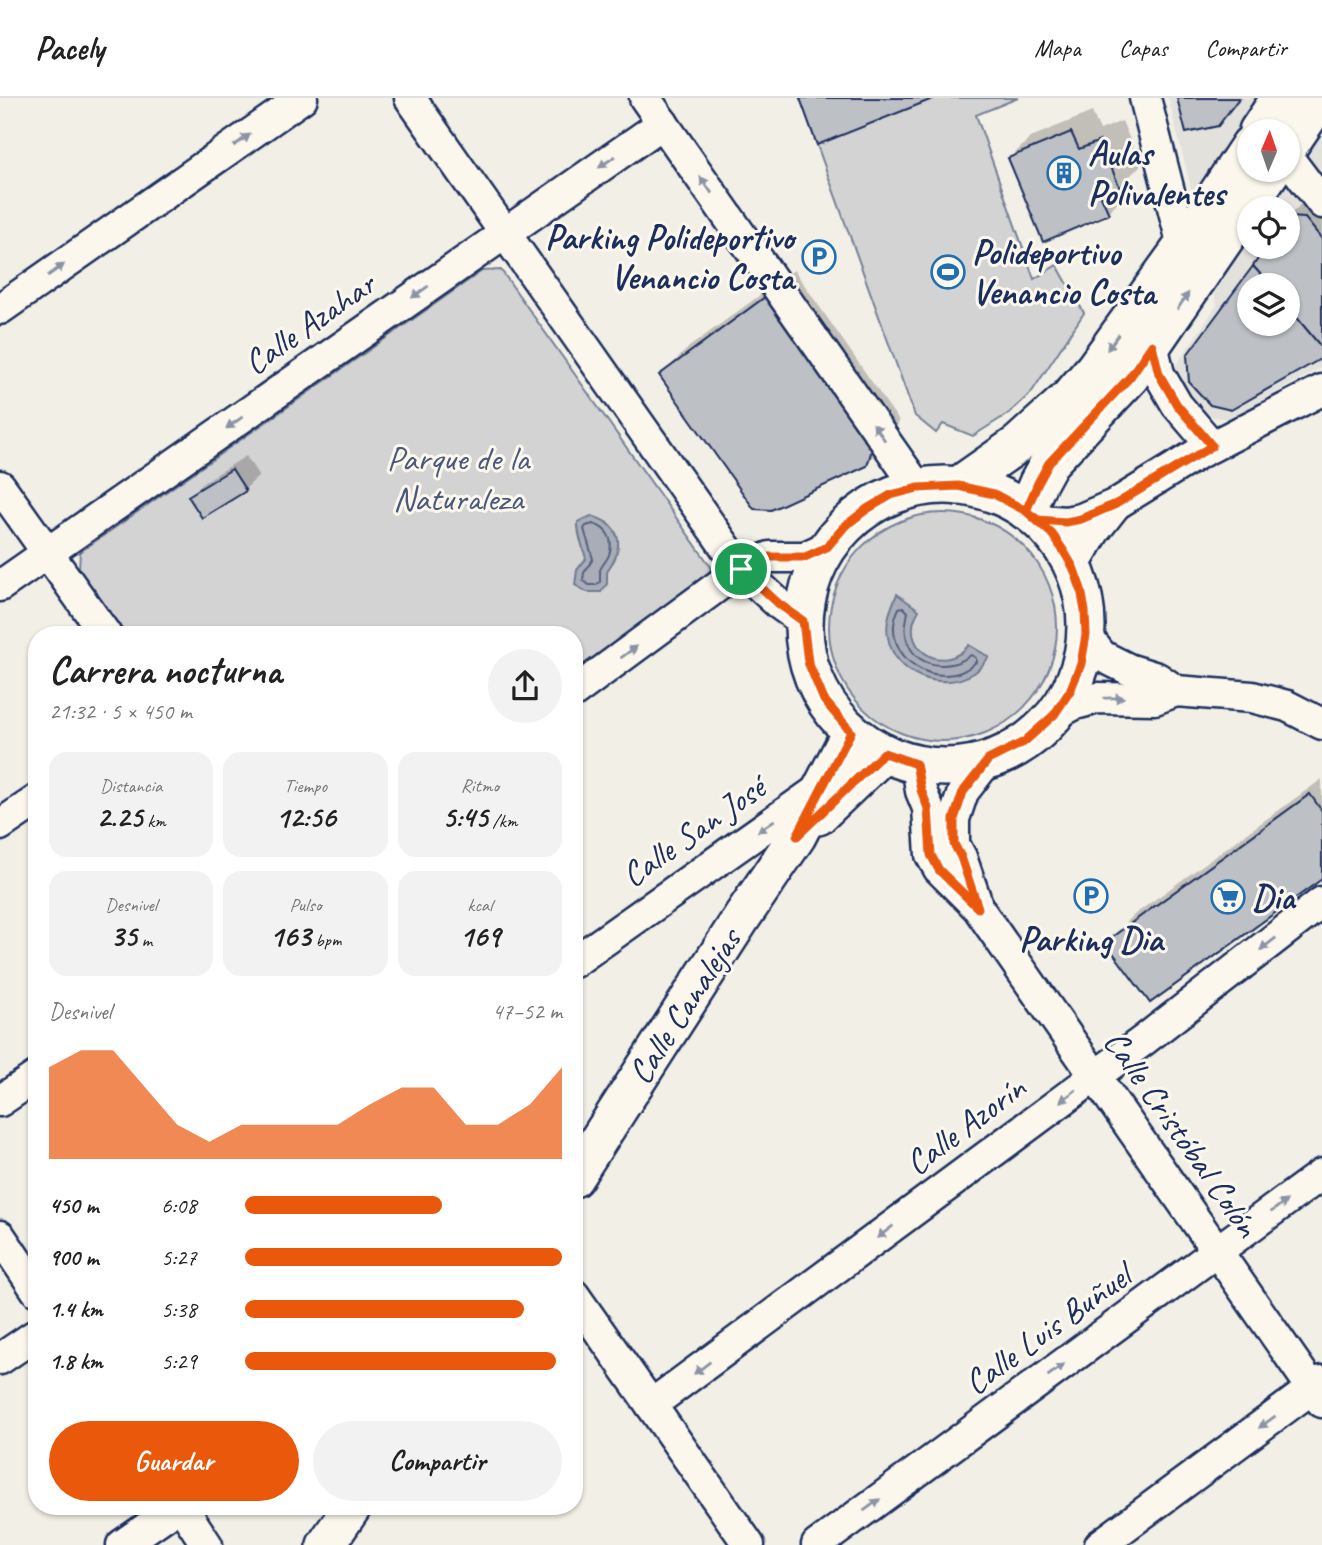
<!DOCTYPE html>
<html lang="es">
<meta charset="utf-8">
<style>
:root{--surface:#fff;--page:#f2f2f2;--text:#222;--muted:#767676;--line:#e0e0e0;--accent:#ea580c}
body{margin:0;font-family:Caveat,sans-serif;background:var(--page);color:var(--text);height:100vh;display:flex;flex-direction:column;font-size:26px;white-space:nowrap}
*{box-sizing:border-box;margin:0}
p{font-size:23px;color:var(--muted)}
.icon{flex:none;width:38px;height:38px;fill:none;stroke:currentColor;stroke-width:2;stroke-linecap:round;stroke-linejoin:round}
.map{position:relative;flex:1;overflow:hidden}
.panel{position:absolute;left:28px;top:528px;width:555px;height:889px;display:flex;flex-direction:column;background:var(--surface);border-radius:28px;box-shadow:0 2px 5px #0004}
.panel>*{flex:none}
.needle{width:46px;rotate:2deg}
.buttons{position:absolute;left:1237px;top:21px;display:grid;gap:14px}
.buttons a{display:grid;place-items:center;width:63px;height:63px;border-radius:50%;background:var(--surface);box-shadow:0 2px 5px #0004;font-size:35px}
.pin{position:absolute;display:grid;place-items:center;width:60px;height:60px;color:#fff;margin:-30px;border:4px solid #fff;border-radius:50%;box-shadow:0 2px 7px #0007}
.round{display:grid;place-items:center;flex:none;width:74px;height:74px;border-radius:37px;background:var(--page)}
.summary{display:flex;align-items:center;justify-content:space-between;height:119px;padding:0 21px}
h1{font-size:38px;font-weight:600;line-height:52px}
.stats{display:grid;grid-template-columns:repeat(3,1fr);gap:10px;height:119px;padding:7px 21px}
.stats div{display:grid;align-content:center;border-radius:18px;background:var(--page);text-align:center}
.stats b{font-size:30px;font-weight:600}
.stats small{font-size:19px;font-weight:400}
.stats p{font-size:19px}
.chart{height:196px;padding:14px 21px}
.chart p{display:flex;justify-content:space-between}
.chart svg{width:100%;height:126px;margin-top:7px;fill:var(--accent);opacity:.7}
.button{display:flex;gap:14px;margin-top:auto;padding:14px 21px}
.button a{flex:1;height:80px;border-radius:42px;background:var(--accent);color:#fff;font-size:28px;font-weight:600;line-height:80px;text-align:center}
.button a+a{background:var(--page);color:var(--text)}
ul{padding:0 21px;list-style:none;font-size:23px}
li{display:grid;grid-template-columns:112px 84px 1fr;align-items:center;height:52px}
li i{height:18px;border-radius:9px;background:var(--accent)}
header{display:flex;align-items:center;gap:42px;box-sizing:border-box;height:98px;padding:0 35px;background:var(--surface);border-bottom:2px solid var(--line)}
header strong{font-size:33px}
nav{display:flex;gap:38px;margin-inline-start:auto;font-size:24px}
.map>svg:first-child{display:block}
</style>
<header>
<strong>Pacely</strong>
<nav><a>Mapa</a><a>Capas</a><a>Compartir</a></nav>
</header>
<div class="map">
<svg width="1322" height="1447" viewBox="0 0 1322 1447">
<rect width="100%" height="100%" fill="#f2efe6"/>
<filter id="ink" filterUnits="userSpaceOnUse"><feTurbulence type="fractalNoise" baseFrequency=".0143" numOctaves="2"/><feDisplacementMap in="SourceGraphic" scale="14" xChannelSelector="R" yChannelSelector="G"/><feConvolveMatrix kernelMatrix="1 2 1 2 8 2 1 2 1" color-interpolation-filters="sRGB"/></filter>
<g filter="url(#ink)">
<path fill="#e2e1dc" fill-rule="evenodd" d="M1168 0H1322V269L1229 321 1213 319 1200 313 1171 275 1217 207 1186 70ZM1250 33H1288V72H1250ZM1250 110H1288V149H1250ZM1250 187H1288V226H1250Z"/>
<g fill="#d2d3d2" stroke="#768198" stroke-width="2">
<path d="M800 0H1018L976 17 1034 181 1057 167 1084 215 1031 295 1009 315 973 338 943 326 936 335 915 318Z"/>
<path d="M501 172 711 469 706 488 574 581V537H126L79 471 80 454 482 173Z"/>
<circle cx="943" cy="529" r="114"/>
</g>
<g fill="#a9adb7" stroke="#707b93" stroke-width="2">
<path d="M591 418C613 423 624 438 615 460 613 465 608 470 607 475 607 475 607 486 607 486L601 494H587L575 487 577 472 586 461C583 447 577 438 578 424Z"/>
<path d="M897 496 919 512C896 548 942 580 969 547L989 559C984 565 980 571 974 575 941 595 894 577 888 539 885 524 891 510 897 496Z"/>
</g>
<g fill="#0003" fill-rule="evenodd">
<path d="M1179 0H1243L1217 26Z"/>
<path d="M1092 14 1100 32 1122 23 1141 67 1125 83 1129 93 1108 114 1010 60 1031 39Z"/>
<path d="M1309 98 1322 99V257L1211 305 1255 169 1268 149H1288V119ZM1250 187H1288V226H1250Z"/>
<path d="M794 172 899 323 894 338 866 366 661 277 689 249Z"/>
<path d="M246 358 259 378 245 391 190 398 204 384Z"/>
<path d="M1322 681V779L1107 844 1135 816Z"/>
</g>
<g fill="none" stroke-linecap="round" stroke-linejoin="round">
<g stroke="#546182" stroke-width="2">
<path d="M593 426C608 430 614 442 609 457 607 462 602 467 600 472 600 474 600 482 600 484L596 487H589L583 482 584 475 593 461 584 431 586 428Z"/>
<path d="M903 509 908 514C906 524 904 533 907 542 916 571 950 573 971 557L976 560V564C941 599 875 558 899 510Z"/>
</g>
</g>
<g fill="#bdc0c4" stroke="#1b2f5e" stroke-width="2">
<path d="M800 0H935L817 47Z"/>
<path d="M1177 0H1239L1218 28 1186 35Z"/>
<path d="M1071 34 1079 51 1100 43 1120 90 1101 98 1109 116 1043 144 1008 60Z"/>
<path d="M1288 119 1305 120 1322 141V250L1288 209V187H1270L1253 168 1266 149H1288Z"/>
<path d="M1253 168 1270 187H1250V226H1288V209L1322 250V260L1231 312 1210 307 1189 284 1187 257Z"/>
<path d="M765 199 872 351 867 368 771 412 754 411 659 277Z"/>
<path d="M232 371 246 393 202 420 188 398Z"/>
<path d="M1310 696 1322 713V781L1150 905 1105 844Z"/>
</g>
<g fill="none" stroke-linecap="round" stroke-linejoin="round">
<defs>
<g id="minor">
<path d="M410 0 741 471 779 506 803 523"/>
<path d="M645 0 918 390"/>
<path d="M1145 0 1183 148"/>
<path d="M1288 60 1322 105"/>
<path d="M0 211 302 0"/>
<path d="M1152 246 1159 276 1177 307 1212 348"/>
<path d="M0 388 106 537"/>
<path d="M1038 422 1066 424 1081 421 1116 406 1199 355 1322 292"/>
<path d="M1073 469 1094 434 1116 406"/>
<path d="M0 488 663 25"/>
<path d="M1086 537 1102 558 1128 571 1157 580 1176 593"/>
<path d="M574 594 741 471 770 459H805L827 449"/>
<path d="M1054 617 1075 606 1098 600 1155 601 1176 593 1252 599 1287 608 1322 626"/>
<path d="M917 666 921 693 928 710 931 757 939 771 978 810 1322 1304"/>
<path d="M0 727 37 702"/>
<path d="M976 803 961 759 954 746V721L963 694 988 662"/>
<path d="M574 864 822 689"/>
<path d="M0 1003 37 978"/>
<path d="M0 1138 37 1193"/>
<path d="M574 1197 749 1447"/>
<path d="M0 1261 37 1236"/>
<path d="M651 1307 1144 942 1322 804"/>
<path d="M182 1409 207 1447"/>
<path d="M122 1447 177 1409"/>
<path d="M817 1447 1322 1076"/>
<path d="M1100 1447 1322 1283"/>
</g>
<g id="major">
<path d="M1258 33 1280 0"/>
<path d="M1288 49 1321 0"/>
<circle cx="945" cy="528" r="141"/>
<path d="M958 388 1018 346 1069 300 1094 271 1183 148 1250 47"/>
<path d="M1026 413 1038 385 1049 365 1130 279 1272 72"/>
<path d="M818 718 884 655"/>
<path d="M574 1080 742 819 797 738 851 634"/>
<path d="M326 1447 352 1409"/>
</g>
</defs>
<use href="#minor" stroke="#1b2f5e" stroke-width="35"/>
<use href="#major" stroke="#1b2f5e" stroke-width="42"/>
<use href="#minor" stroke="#fbf7ec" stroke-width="30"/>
<use href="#major" stroke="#fbf7ec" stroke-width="37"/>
</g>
<defs><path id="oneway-solid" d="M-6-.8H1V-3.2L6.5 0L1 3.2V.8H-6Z" transform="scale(1.75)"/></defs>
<g fill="#8b93a5">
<use href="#oneway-solid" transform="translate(242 42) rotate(-35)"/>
<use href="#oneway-solid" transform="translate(607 64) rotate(145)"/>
<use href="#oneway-solid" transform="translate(706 87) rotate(-125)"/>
<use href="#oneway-solid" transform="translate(56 172) rotate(-35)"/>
<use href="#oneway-solid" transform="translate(420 194) rotate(145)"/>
<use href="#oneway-solid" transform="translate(1183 203) rotate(-56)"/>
<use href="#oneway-solid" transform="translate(1113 244) rotate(126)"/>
<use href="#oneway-solid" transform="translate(234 325) rotate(145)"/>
<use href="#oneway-solid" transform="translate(879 334) rotate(-125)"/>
<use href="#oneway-solid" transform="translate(629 554) rotate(-36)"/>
<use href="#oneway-solid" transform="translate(1114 600) rotate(-1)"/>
<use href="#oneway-solid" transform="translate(766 728) rotate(145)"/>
<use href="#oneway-solid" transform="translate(1268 846) rotate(142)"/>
<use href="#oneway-solid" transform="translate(1068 998) rotate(143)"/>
<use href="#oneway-solid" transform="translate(1279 1108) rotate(-37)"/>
<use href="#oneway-solid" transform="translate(885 1134) rotate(143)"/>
<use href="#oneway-solid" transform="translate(702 1270) rotate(143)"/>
<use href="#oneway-solid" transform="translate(1056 1272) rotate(-36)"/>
<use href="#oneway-solid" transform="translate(1267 1324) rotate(144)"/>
<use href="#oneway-solid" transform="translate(872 1407) rotate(-36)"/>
</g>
</g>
<g fill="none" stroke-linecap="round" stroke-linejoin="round" filter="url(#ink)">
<defs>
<path id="route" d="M741 471 779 506 803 523 808 564 824 602 851 634 797 738 884 655 916 666 921 692 928 710 931 757 939 772 978 810 961 759 954 746V721L963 694 988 662 1024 644 1054 617 1070 593 1081 566 1086 537 1085 513 1081 491 1073 469 1063 452 1052 436 1026 413 1038 385 1049 365 1130 279 1152 247 1159 276 1177 307 1212 348 1116 406 1081 421 1066 424 1038 422 1026 413 994 396 958 388 918 390 891 397 867 411 845 428 827 449 805 459H770L741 471"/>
</defs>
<use href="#route" stroke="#fff" stroke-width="14"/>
<use href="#route" stroke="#ea580c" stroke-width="9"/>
</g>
<defs>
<symbol id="building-ring" viewBox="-11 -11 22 22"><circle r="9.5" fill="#fbf7ec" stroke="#1f6fb2" stroke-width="1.5"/><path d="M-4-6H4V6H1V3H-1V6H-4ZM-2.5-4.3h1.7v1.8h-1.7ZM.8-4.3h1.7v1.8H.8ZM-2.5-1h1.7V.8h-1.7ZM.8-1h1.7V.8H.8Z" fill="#1f6fb2"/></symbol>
<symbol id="parking-ring" viewBox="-11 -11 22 22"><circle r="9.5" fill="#fbf7ec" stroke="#1f6fb2" stroke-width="1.5"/><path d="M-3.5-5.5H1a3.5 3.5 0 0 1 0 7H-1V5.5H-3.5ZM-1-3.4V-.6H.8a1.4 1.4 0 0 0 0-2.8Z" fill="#1f6fb2"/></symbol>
<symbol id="stadium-ring" viewBox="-11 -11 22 22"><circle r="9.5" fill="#fbf7ec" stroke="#1f6fb2" stroke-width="1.5"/><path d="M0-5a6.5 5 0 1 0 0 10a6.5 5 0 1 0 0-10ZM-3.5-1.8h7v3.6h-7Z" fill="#1f6fb2"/></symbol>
<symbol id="supermarket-ring" viewBox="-11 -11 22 22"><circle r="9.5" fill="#fbf7ec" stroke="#1f6fb2" stroke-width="1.5"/><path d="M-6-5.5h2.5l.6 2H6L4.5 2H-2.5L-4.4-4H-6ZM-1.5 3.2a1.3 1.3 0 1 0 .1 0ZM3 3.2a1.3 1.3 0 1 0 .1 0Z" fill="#1f6fb2"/></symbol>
</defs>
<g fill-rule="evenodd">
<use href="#building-ring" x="1045" y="56" width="38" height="38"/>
<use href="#parking-ring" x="800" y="140" width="38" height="38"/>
<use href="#stadium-ring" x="929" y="155" width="38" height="38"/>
<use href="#parking-ring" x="1072" y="779" width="38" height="38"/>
<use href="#supermarket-ring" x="1209" y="780" width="38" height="38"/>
</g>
<g text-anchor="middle" stroke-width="6" stroke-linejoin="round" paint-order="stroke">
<g font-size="35" font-weight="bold" fill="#1b2f5e" stroke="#fbf7ec" text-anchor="start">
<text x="1088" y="67">Aulas<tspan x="1088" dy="40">Polivalentes</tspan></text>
<text x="794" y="151" text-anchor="end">Parking Polideportivo<tspan x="794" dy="40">Venancio Costa</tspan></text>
<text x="972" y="166">Polideportivo<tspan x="972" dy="40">Venancio Costa</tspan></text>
<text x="1252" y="811">Dia</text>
<text x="1091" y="853" text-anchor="middle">Parking Dia</text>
</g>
<g font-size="35" fill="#1b2f5e" stroke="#fbf7ec">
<text transform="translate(309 225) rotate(-35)" y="12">Calle Azahar</text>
<text transform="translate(693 733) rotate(-35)" y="12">Calle San José</text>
<text transform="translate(684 908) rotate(-57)" y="12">Calle Canalejas</text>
<text transform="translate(965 1027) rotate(-37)" y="12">Calle Azorín</text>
<text transform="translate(1182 1035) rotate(55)" y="12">Calle Cristóbal Colón</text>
<text transform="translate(1047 1231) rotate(-36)" y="12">Calle Luis Buñuel</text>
</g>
<g font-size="35" fill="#49587b" stroke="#fbf7ec">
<text x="458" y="372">Parque de la<tspan x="458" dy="40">Naturaleza</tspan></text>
</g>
</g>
</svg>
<div class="buttons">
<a><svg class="needle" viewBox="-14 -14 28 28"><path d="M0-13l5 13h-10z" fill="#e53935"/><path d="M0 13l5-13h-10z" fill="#767676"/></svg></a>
<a><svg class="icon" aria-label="locate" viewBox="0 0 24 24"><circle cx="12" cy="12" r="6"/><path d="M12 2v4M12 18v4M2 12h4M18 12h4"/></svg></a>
<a><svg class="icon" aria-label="layers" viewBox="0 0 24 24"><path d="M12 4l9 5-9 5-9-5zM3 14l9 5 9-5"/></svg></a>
</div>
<div class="pin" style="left:741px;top:471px;background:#1e9e55"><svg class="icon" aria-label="arrive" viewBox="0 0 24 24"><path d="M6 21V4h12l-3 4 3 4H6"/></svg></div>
<section class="panel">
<div class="summary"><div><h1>Carrera nocturna</h1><p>21:32 · 5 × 450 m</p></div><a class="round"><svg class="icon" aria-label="share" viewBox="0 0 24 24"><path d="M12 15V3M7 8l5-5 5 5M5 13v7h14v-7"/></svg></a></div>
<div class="stats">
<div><p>Distancia</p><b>2.25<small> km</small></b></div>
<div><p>Tiempo</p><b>12:56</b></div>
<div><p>Ritmo</p><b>5:45<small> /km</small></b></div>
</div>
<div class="stats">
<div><p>Desnivel</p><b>35<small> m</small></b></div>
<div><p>Pulso</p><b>163<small> bpm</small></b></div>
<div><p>kcal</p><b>169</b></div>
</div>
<div class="chart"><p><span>Desnivel</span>47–52 m</p>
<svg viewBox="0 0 160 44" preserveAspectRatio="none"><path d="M0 44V12L10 6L20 6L30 19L40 32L50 38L60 32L70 32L80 32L90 32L100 25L110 19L120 19L130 32L140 32L150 25L160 12V44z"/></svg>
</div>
<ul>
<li><b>450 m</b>6:08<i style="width:62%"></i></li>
<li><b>900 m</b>5:27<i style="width:100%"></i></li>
<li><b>1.4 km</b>5:38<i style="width:88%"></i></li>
<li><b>1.8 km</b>5:29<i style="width:98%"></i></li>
</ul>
<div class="button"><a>Guardar</a><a>Compartir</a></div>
</section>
</div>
